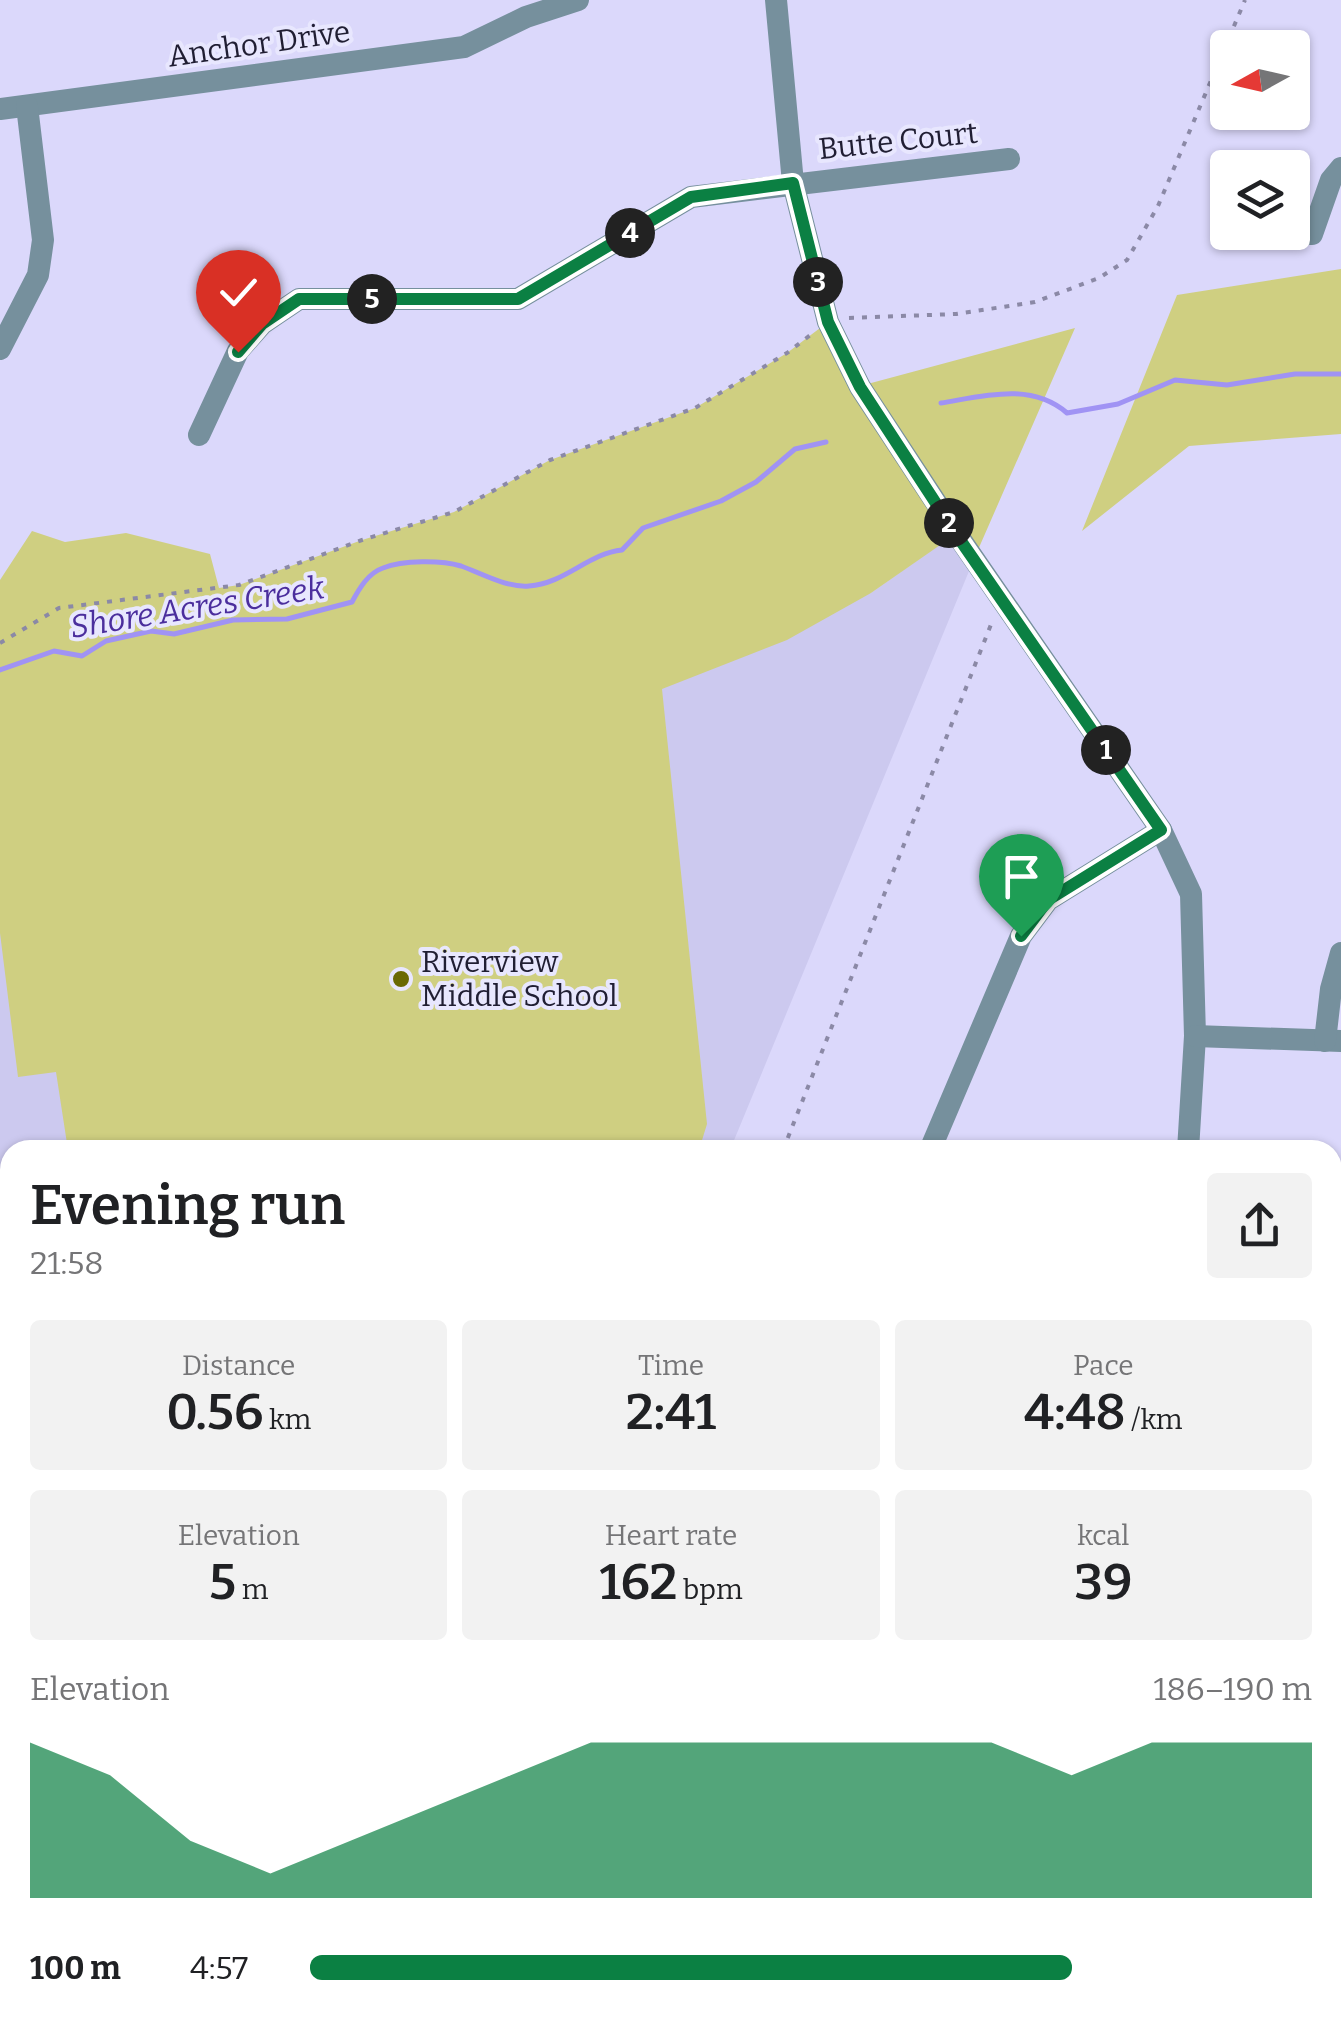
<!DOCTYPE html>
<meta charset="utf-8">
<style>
:root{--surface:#fff;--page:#f2f2f2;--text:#202124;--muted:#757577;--accent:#0b8043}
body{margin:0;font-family:Bitter,serif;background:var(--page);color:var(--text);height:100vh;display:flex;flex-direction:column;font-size:38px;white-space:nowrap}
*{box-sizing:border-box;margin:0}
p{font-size:32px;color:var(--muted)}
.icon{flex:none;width:55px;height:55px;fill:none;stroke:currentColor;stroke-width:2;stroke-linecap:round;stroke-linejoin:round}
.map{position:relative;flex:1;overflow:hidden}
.drawer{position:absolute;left:0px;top:1140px;width:1342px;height:888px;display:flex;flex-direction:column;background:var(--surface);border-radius:30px 30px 0 0;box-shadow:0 2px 8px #0004}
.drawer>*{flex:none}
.needle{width:65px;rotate:262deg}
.buttons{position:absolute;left:1210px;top:30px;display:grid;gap:20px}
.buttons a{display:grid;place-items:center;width:100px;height:100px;border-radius:10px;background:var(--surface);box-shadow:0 2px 8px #0004;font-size:50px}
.pin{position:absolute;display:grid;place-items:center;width:85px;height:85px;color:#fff;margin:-102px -42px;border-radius:50% 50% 50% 0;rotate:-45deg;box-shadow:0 0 10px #0007}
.pin .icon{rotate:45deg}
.km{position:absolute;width:50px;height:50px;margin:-25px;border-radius:50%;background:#222;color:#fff;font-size:28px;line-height:50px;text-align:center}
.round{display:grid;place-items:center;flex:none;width:105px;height:105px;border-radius:10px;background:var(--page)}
.summary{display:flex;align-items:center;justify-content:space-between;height:170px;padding:0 30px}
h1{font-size:55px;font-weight:600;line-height:75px}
.metrics{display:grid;grid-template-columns:repeat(3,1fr);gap:15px;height:170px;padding:10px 30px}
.metrics div{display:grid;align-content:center;border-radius:10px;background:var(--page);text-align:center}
.metrics b{font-size:50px;font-weight:600}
.metrics small{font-size:28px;font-weight:400}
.metrics p{font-size:28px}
.chart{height:280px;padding:20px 30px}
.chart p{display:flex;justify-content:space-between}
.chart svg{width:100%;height:180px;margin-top:10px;fill:var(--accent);opacity:.7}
ul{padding:0 30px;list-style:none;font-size:32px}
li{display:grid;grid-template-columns:160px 120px 1fr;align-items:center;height:75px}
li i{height:25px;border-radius:12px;background:var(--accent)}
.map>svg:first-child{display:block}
</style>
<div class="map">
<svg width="1341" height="2027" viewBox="0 0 1341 2027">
<rect width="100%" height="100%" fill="#dbd8fb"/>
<path fill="#ccc9ef" d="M956 533 974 559 730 1150H10V1741L0 1742V817L871 593Z"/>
<g fill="#cfcf81">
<path d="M1341 269V434L1189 446 1082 531 1177 295Z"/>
<path d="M828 322 860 386 1075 328 974 559 956 534 871 593 787 640 662 689 707 1124 699 1150H68L56 1072 18 1077 0 933V580L32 531 65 542 126 533 210 554 219 588 239 585 362 540 454 512 550 460 695 408 787 353Z"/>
</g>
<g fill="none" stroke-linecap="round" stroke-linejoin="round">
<g stroke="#a093f4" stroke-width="5">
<path d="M941 403C984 396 1031 382 1067 413L1118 404 1175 380 1227 385 1295 374H1341"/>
<path d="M0 670 54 651 82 656 106 641 151 631 174 634 233 620 287 619 352 602C359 589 368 573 383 568 403 560 441 560 461 566 481 573 507 588 529 586 564 584 589 553 622 550L643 528 721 501 756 482 795 449 826 442"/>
</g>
<g stroke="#a093f4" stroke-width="20">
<path d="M1332 1296 1341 1213"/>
<path d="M1104 2018 1105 2027"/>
</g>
<g stroke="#8b89a6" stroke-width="4" stroke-dasharray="5 8" stroke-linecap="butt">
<path d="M849 318 956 314 1035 302 1099 278 1127 260 1158 206 1245 0"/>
<path d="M0 643 59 608 239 585 362 540 454 512 550 460 695 408 787 353 813 333"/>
<path d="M783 1150 992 622"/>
<path d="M480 2027 481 2018"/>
</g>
<g stroke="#76909d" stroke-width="22">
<path d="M776 0 793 183 828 322 860 387 956 533 1161 830 1191 894 1195 1036 1188 1150"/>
<path d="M0 109 464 47 526 17 578 0"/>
<path d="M1312 234 1331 180 1341 168"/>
<path d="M0 349 38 275 43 240 27 106"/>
<path d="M199 435 238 351 262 324 299 299H518L691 197 1009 159"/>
<path d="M1195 1036 1341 1041"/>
<path d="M1325 1041 1331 989 1341 953"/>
<path d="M930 1150 1021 936 1048 900 1161 830"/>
<path d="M0 1450 10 1446"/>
<path d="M0 1770 10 1763"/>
<path d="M0 1904 10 1899"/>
<path d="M146 2027 164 2018"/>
<path d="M355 2027 357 2018"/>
<path d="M646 2027 649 2018"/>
<path d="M862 2027 868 2018"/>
</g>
</g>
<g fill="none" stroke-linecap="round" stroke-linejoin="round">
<defs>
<path id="route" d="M238 352 262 324 299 299H518L691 197 793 183 828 322 860 387 956 534 1161 830 1048 900 1021 936"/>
</defs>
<use href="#route" stroke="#fff" stroke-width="20"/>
<use href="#route" stroke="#0b8043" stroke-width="12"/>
</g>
<circle fill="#6a6903" stroke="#e8e7fe" stroke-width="4" cx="401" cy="979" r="10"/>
<g text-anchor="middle" stroke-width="8" stroke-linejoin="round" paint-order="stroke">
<g font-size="30" fill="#201e33" stroke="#e8e7fe">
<text transform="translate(259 44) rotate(-8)" y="10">Anchor Drive</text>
<text transform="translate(898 141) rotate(-6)" y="10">Butte Court</text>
</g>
<g font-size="30" fill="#201e33" stroke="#e8e7fe" text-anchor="start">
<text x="421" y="972">Riverview<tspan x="421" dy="34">Middle School</tspan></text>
</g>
<g font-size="32" font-style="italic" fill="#4b2e9d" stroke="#e8e7fe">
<text transform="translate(197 607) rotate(-9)" y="11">Shore Acres Creek</text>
</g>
</g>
</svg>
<div class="buttons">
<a><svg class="needle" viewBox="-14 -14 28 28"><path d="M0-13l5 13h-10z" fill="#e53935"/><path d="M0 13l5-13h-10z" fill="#757577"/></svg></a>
<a><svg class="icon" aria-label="layers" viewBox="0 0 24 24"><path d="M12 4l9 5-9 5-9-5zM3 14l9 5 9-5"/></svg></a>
</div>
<div class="pin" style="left:1021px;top:936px;background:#1e9e55"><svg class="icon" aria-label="arrive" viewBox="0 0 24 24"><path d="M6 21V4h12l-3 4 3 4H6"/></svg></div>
<div class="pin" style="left:238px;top:352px;background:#d93025"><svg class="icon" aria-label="check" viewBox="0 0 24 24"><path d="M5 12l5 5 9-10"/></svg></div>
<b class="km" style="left:1106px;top:750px">1</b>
<b class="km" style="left:949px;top:523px">2</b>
<b class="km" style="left:818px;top:282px">3</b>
<b class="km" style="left:630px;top:233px">4</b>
<b class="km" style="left:372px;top:299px">5</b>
<section class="drawer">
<div class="summary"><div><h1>Evening run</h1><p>21:58</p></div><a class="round"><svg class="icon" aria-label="share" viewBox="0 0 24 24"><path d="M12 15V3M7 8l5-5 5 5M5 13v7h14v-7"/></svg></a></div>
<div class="metrics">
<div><p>Distance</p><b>0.56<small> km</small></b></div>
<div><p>Time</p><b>2:41</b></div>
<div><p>Pace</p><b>4:48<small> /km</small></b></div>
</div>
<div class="metrics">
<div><p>Elevation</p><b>5<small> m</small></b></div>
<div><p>Heart rate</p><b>162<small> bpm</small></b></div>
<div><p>kcal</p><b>39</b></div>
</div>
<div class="chart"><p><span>Elevation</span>186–190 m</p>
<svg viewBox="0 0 160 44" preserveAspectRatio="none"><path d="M0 44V6L10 14L20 30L30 38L40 30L50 22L60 14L70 6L80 6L90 6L100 6L110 6L120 6L130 14L140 6L150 6L160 6V44z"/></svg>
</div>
<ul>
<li><b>100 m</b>4:57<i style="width:76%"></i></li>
</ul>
</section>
</div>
